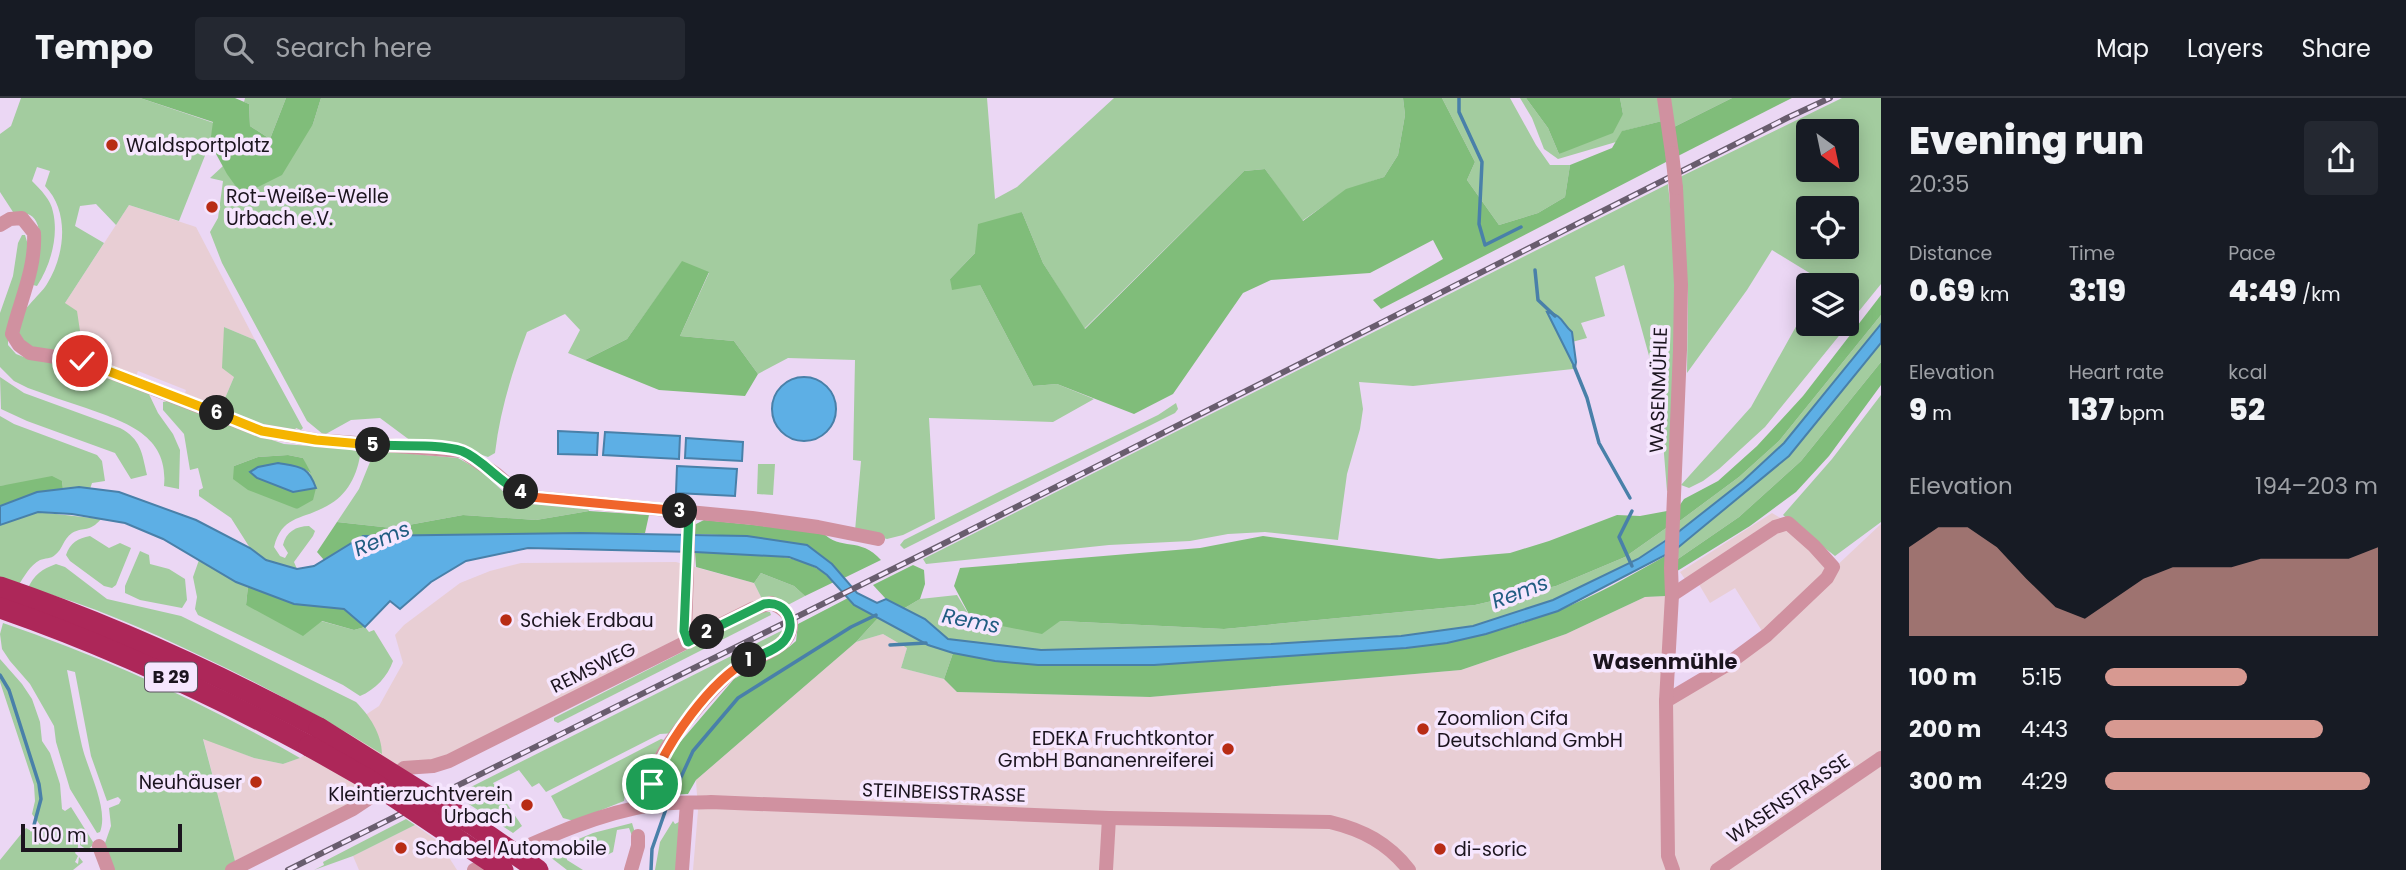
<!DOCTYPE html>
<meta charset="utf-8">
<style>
:root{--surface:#171b24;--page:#242831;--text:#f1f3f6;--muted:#9ea1a6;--line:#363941;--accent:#d79991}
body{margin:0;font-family:Poppins,sans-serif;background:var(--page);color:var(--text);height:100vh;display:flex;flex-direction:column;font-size:26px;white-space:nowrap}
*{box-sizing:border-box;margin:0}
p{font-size:23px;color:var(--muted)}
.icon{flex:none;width:38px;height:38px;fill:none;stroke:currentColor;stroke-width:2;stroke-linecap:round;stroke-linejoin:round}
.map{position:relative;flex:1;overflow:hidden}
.drawer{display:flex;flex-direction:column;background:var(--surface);width:525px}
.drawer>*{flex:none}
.needle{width:46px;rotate:147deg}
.controls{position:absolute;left:1796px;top:21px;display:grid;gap:14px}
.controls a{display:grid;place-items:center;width:63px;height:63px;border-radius:7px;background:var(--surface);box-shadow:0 4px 18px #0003;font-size:35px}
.scale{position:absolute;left:21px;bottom:18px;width:161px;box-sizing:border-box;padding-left:7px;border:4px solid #1b141e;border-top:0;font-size:19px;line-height:24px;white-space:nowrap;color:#1b141e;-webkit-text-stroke:5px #f6e6fe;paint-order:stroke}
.pin{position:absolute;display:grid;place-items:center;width:60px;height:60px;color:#fff;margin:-30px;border:4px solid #fff;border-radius:50%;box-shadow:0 2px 7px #0007}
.km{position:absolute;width:35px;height:35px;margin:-18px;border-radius:50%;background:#222;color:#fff;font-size:19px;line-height:35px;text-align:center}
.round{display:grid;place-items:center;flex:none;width:74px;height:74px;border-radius:7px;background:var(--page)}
.overview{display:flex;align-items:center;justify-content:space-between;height:119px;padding:0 28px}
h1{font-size:38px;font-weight:800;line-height:52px}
.metrics{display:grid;grid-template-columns:repeat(3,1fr);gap:10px;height:119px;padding:7px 28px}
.metrics div{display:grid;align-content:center}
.metrics b{font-size:30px;font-weight:800}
.metrics small{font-size:19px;font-weight:400}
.metrics p{font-size:19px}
.chart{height:196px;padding:14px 28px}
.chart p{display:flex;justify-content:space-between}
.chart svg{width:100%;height:126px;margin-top:7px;fill:var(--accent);opacity:.7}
ul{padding:0 28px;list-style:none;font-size:23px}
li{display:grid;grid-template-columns:112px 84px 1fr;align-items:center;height:52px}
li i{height:18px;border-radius:9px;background:var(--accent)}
header{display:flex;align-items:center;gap:42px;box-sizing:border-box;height:98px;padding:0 35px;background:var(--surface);border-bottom:2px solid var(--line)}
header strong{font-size:33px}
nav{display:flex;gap:38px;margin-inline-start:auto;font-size:24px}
.search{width:490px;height:63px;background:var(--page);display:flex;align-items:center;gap:18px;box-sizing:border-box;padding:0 24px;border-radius:7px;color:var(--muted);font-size:26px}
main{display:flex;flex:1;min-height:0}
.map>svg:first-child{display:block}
</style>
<header>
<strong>Tempo</strong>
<div class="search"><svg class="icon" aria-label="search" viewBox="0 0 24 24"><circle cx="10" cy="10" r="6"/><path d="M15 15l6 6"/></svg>Search here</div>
<nav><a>Map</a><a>Layers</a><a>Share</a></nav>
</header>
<main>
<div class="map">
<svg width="1881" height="772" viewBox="0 0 1881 772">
<rect width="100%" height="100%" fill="#ebd7f4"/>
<g fill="#e8ced4">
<path d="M129 107 196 129 255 242 224 229 234 279 220 312 184 299 186 292 138 273 135 281 68 250 80 233 65 205Z"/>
<path d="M1772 415 1794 428 1831 473 1881 426V772H693L698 713 696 682 856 544 883 536 907 550 901 570 944 581 957 594 1150 599 1461 572 1566 536 1645 499 1666 498 1672 605 1767 541 1735 490 1710 505 1697 483 1687 484 1680 474Z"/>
<path d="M676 464 754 485 762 501 235 763 203 640 254 660 283 666 300 660 379 608 403 565 395 537 404 527 460 485 490 473 521 465Z"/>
<path d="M415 727 439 744 457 772H359L353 758Z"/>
</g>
<g fill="#a3cc9f" fill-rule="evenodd">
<path d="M21 0H140L214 25 210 45 179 123 129 107 116 127 96 106 80 108 75 128 104 145 65 205 77 213 80 233 64 253 30 251C27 247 22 242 20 238 12 216 38 201 47 186 65 157 70 114 45 88L50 73 37 69 32 83C41 92 51 102 53 114 59 139 50 168 37 188L33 187C36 170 48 127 30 117 26 115 18 115 13 114L0 94V36L11 28Z"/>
<path d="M245 0H286L270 41 250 28 249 6 244 4Z"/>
<path d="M321 0H987L995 101 1017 89 1114 0H1403L1405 17 1398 57 1384 79 1346 92 1302 123 1265 71 1244 73 1084 231 1043 165 1022 114 975 155 950 181 980 187 1033 288 1057 286 1094 301 1053 324 929 320 935 421 903 437 887 441 855 433 861 363 853 362 855 262 788 260 758 276 734 243 680 238 709 175 682 164 627 241 585 262 568 255 580 232 565 216 527 234C512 274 500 313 495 355L488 359 448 345 411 343 380 320 351 322 324 337 307 323 222 165 210 134 218 120 223 83 210 80 223 68 242 97 313 26Z"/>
<path d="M1442 0H1510L1536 47 1550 67H1570L1565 99 1538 115 1499 127 1467 82 1475 64Z"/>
<path d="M1520 0H1526L1548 30 1559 56 1623 16 1620 0H1660L1662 23 1623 33 1616 44 1558 61 1544 51 1532 20Z"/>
<path d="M1668 0H1732L1672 30Z"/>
<path d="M1842 0H1881V186L1765 329 1719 371 1703 383 1689 390 1681 387 1751 309 1808 207V226H1846V187H1819L1821 182 1772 152 1747 192 1687 275 1688 196 1680 107V79ZM1808 33H1846V72H1808ZM1808 110H1846V149H1808Z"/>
<path d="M1668 86 1678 186 1670 392 1667 393 1659 294 1624 167 1595 179 1605 218 1581 225 1587 240 1572 244V234C1563 226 1562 216 1548 215L1575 270 1573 271 1413 288 1359 284 1363 311 1360 331 1347 376 1338 442 1265 434 1228 436 1190 443 1109 447 926 466 923 461Z"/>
<path d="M22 137H25L28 147 26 175 8 234V247L16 256 29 261 77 268 146 290 158 315 173 336 180 352 179 391 164 388C169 337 125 324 86 310 67 304 48 297 28 290L14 283 0 269V215L13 178 18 145Z"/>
<path d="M1881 217V226L1784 345 1743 383 1677 435V425L1739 379 1779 343Z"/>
<path d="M224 229 255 242 303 330 301 332 296 330 292 337 220 312 234 279 222 270Z"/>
<path d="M1881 245V264L1801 363 1739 419 1675 463 1676 451 1789 358Z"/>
<path d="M0 279 24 295 120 330C141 341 142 355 147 377L131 381 115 355 27 323 1 311Z"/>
<path d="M1881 297V424L1835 458 1783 417 1832 361Z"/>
<path d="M172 302 251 335 284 346 348 351 356 353 360 358C356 381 345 400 323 410 300 422 282 418 274 449L280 458 285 460 288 455 283 447C286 434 296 428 309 428L315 433 313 438 294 464 297 471 266 462 250 450 231 420 199 398V392L203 390 198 370 190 372 184 336 163 312V304ZM288 357 303 360 316 390 297 411 234 368 258 359Z"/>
<path d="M1176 305 1178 311 1175 315 904 451 900 447 904 442 1001 393 1158 317Z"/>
<path d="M0 318 14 326 97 357 102 363 105 383 92 385 90 391H63L62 383 0 388Z"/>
<path d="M380 353 458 360 481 373 507 397 532 405 588 410 589 413 536 422 463 417 392 430 337 424 359 391 370 364Z"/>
<path d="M758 366H775L773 397 757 396Z"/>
<path d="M38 414 101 421C89 435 85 428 72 435 63 441 63 451 55 457 51 461 45 460 40 462 30 467 24 479 18 488L0 482V427Z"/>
<path d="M1669 428V439L1638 461 1553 502 1473 528 1401 538 1271 546 1040 552 948 541 925 521 903 511 920 501 957 497 972 522 1060 523 1224 531 1475 507 1556 488 1625 459Z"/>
<path d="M90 438 109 450 120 445 131 450 116 487 112 490 104 488 70 463 66 457C70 445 78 440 90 438Z"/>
<path d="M140 453 149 457 150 466 169 471 185 481 187 502 182 510 140 502 125 495V488Z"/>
<path d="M199 462 248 488 246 507 321 523 354 532 365 529 369 534 374 532 393 563C388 578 375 592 360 598L343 587 198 517 195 511 197 499 193 479Z"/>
<path d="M56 466 65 469 107 501 181 518 356 604C369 617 382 636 382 656 324 620 264 588 203 559 147 532 89 506 28 490 34 477 42 471 56 466Z"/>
<path d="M761 475 794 488 805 498 784 509 762 501 754 485Z"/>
<path d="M760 514H770L771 517 558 625 554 623V620Z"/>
<path d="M878 520 928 547 953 555 944 581 901 570 907 550 883 536 856 544Z"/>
<path d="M3 525C106 560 206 606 300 660L283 666 254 660 203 641 235 763 225 772H113L104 748 111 728 109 710 119 706 121 702 118 699 107 703 91 658 75 574 67 572C72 597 76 623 82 648 88 673 109 711 100 734L97 735 70 691 56 644 54 628 30 586 10 563 2 551 0 536Z"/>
<path d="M785 531 781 542 753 555 676 635 660 636 546 694 539 685 532 689 519 672 493 685 522 728 513 735 455 697Z"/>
<path d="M0 561 22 586 32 601 40 624 42 643 50 655 60 686 62 711 65 713 71 709 93 744 92 748 87 752 80 747 81 741H78V749L75 755 78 758 75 764 78 766 79 759 83 764 73 772H0V762L26 730 33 734 40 730 48 736 50 734 41 728 32 716 35 703 34 687 0 584Z"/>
<path d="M661 641 664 642 666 646 631 678 626 690 624 703 574 723 563 720 551 698Z"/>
<path d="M406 721 415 727 353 758 314 772 324 767 323 764Z"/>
<path d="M673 723 675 726 679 724 677 772H655L660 744Z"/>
<path d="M632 725 636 738H632L629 730 617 732 613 754 605 758C591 750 581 747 566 753L567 762 583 772H567L545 755 593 735Z"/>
</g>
<g fill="#80bd7a">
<path d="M140 0H235L249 6 250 28 270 41 286 0H321L313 26 282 77 242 97 227 76 210 45 213 24Z"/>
<path d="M1403 0H1442L1475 64 1467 82 1499 127 1538 115 1565 99 1570 67 1612 50 1622 33 1662 23 1668 63 1381 211 1373 202 1443 161 1433 142 1370 175 1271 182 1243 195 1173 296 1134 316 1057 286 1033 288 980 187 952 192 950 181 975 155 978 126 1022 114 1043 165 1085 231 1244 73 1265 71 1303 123 1346 91 1384 79 1398 57 1405 17Z"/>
<path d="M1526 0H1620L1623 16 1613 35 1559 56 1548 30Z"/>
<path d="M1732 0H1792L1678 58 1672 30Z"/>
<path d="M682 163 709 174 680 238 734 243 758 276 745 298 659 292 585 262 627 241Z"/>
<path d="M1881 197V217L1779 343 1739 379 1677 425V411L1684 401 1718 383 1757 348 1803 298Z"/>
<path d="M1881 264V287L1829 358 1796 394 1750 428 1674 475 1675 463 1739 419 1801 363Z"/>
<path d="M288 357 303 360 311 375 300 369H258L250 374 293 394 316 390 313 402 297 411 248 392 233 381 234 368 258 359Z"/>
<path d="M52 378 62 383 63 391 37 394 0 408V388Z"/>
<path d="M589 413 649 417 645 435 363 438 324 462 317 454 337 424 392 430 463 417 536 422Z"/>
<path d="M1667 413 1669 428 1625 459 1556 488 1475 507 1224 531 1060 523 1042 536 972 522 954 488 960 470 1200 450 1263 438 1439 461 1510 455 1549 443 1617 417 1640 418Z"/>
<path d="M704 422 822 434C841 454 860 438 881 462L844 480 822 460 747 438 694 436V427Z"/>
<path d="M695 454C739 456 802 449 834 484L805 498 794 488 761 475 754 485 696 469Z"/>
<path d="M1667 457 1666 498 1645 499 1566 536 1461 572 1150 599 957 594 944 581 953 555C1050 574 1147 567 1246 560 1299 556 1353 553 1406 550 1458 543 1508 532 1557 513 1595 498 1632 477 1667 457Z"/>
<path d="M913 467 924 472 925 486 920 501 903 511 886 501 873 487Z"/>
<path d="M248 488 295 506 344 511 365 529 354 532 322 523 303 538 246 507Z"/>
<path d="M848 500 854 507 878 520 856 544 696 682 688 696 667 697 659 691 657 681 670 656 734 581 789 549 796 543 798 526Z"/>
</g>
<g fill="#5dafe5" stroke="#4980a9" stroke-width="2">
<path d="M1547 214C1563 217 1562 226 1572 234L1576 264 1575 270Z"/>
<path d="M1881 226V245L1789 358 1675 452 1558 513 1486 536 1447 545 1406 550 1154 567H1038L995 563 953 555 928 547 854 507 827 477 816 469 789 459 695 454 528 450 466 463 431 484 400 511 390 503 365 529 344 511 294 506 236 484 163 441 125 425 72 416 38 414 0 427V408L37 394 79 389 119 394 196 422 250 450 266 462 297 471 314 468 363 438 581 435 747 438 807 447 832 466 857 495 877 505 886 501 925 521 948 541 1041 552 1271 546 1401 538 1473 528 1553 502 1638 461 1677 435 1743 383 1784 345Z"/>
<circle cx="804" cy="311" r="32"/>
<path d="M558 333 598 335 597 357 558 356Z"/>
<path d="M605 334 680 338 679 361 603 357Z"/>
<path d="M686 340 743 344 742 363 685 360Z"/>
<path d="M278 365C301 369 308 368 316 390L293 394 257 380 250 374 258 369Z"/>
<path d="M677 368 737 371 735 398 676 395Z"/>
</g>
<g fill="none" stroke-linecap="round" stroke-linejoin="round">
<g stroke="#4980a9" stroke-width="3.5">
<path d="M1459 0V14L1482 64 1479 126 1485 147 1521 129"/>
<path d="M1535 172 1538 202 1555 218"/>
<path d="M1574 268 1587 300 1599 345 1630 400"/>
<path d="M1632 413 1619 439 1632 468"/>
<path d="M890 547 926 545"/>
<path d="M0 577 9 592 39 686 41 701 34 727"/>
<path d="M671 701 693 653 738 600 851 529 876 517"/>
<path d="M651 772 652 751 666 711"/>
</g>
<g stroke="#d091a0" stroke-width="14">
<path d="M1664 0 1672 55"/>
<path d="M0 127 10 121 22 120 34 135C36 170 20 203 12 236L19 247 30 255 82 263 262 333 316 342 462 353 496 376 511 389 531 399 752 420 818 429 878 441"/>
<path d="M688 544 685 533 689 413"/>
<path d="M1666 603 1725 568 1767 537 1827 480 1833 469 1814 448 1788 425 1775 429 1672 497"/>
<path d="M99 748 108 772"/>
<path d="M232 772 353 711 371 699 404 670 433 668 449 663 752 511 771 505C786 511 796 521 788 538 779 554 753 559 738 569 717 583 669 641 659 664 653 678 652 692 651 707"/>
<path d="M474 772C531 747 589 717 651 707 670 704 691 705 711 704L1109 720 1330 724C1363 732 1388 745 1409 772"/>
<path d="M631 772 638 748V738"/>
<path d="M682 772 687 705"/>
<path d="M1106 772 1109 720"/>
<path d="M1673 772 1668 758 1666 603 1672 497 1671 470 1680 252 1681 187 1676 90"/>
<path d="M1717 772 1881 660"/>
</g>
<g stroke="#ad2759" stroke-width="21">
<path d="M0 489C111 527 216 575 319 630"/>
<path d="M0 510C107 547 210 595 309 648"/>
</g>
<defs>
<path id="rail" d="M288 772 931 452 1787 20 1830 0"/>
</defs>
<use href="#rail" stroke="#695d6e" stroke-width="6"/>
<use href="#rail" stroke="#f6e6fe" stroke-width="3.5" stroke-dasharray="10" stroke-linecap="butt"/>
<path stroke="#d091a0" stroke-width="14" d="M1672 55 1676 90"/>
<g stroke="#ad2759" stroke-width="21">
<path d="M319 630 472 726 538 772"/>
<path d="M309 648 369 682 503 772"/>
</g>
</g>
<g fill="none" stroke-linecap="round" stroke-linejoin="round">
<defs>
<path id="split-1" d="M652 686C665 646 711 582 749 562"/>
<path id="split-2" d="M707 534 764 506C787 502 798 526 784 543 776 552 760 557 749 562"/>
<path id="split-3" d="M680 413H689L684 533 688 544 707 534"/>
<path id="split-4" d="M521 394 531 399 680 413"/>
<path id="split-5" d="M373 347C396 348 442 346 462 353 484 362 499 385 521 394"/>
<path id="split-6" d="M217 315 262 333 316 342 373 347"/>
<path id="split-7" d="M82 263 217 315"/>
</defs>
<use href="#split-1" stroke="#fff" stroke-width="14"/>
<use href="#split-2" stroke="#fff" stroke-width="14"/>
<use href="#split-3" stroke="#fff" stroke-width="14"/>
<use href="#split-4" stroke="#fff" stroke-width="14"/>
<use href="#split-5" stroke="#fff" stroke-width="14"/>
<use href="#split-6" stroke="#fff" stroke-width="14"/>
<use href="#split-7" stroke="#fff" stroke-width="14"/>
<use href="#split-1" stroke="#f0652b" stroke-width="9"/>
<use href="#split-2" stroke="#22a559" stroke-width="9"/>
<use href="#split-3" stroke="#22a559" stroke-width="9"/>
<use href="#split-4" stroke="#f0652b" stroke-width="9"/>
<use href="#split-5" stroke="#22a559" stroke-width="9"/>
<use href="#split-6" stroke="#f5b400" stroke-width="9"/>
<use href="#split-7" stroke="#f5b400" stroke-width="9"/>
</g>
<g fill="#b82c15" stroke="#f6e6fe" stroke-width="2.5">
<circle cx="112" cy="47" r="7"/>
<circle cx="212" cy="109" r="7"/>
<circle cx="506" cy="522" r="7"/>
<circle cx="1423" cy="631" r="7"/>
<circle cx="1228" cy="651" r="7"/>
<circle cx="256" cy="684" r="7"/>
<circle cx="527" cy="707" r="7"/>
<circle cx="401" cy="750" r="7"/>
<circle cx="1440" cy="751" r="7"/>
</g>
<g text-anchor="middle" stroke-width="7" stroke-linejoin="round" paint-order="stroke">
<rect fill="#f6e6fe" stroke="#5d5361" stroke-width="2" x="145" y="564.5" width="52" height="29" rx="5"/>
<g font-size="18" font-weight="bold" fill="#1b141e">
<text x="171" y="585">B 29</text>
</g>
<g font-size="19" fill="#1b141e" stroke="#f6e6fe" text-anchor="start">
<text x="126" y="54">Waldsportplatz</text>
<text x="226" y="105">Rot-Weiße-Welle<tspan x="226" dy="22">Urbach e.V.</tspan></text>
<text x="520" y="529">Schiek Erdbau</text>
<text x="1437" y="627">Zoomlion Cifa<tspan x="1437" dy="22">Deutschland GmbH</tspan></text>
<text x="1214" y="647" text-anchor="end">EDEKA Fruchtkontor<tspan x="1214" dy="22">GmbH Bananenreiferei</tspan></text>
<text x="242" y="691" text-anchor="end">Neuhäuser</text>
<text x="513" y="703" text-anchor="end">Kleintierzuchtverein<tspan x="513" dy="22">Urbach</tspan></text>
<text x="415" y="757">Schabel Automobile</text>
<text x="1454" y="758">di-soric</text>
</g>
<g font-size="19" fill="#1b141e" stroke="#f6e6fe">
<text transform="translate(1658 292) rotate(-88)" y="7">WASENMÜHLE</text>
<text transform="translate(593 569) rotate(-26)" y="7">REMSWEG</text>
<text transform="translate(944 694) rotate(2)" y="7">STEINBEISSTRASSE</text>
<text transform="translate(1788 700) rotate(-34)" y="7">WASENSTRASSE</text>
</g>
<g font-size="21" font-style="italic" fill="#215d82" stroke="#f6e6fe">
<text transform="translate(382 441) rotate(-23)" y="7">Rems</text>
<text transform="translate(1520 494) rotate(-21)" y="7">Rems</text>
<text transform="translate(971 523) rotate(11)" y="7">Rems</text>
</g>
<g font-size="21" font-weight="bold" fill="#1b141e" stroke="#f6e6fe">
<text x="1665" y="571">Wasenmühle</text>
</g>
</g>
</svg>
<div class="controls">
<a><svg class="needle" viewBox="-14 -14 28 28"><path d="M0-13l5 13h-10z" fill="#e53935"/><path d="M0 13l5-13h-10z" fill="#9ea1a6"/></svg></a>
<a><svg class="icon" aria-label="locate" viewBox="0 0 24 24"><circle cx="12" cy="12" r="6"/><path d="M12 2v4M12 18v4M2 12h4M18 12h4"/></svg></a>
<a><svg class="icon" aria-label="layers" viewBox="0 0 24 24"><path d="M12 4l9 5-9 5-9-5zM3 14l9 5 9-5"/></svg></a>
</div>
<div class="scale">100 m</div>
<div class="pin" style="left:652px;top:686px;background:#1e9e55"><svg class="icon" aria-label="arrive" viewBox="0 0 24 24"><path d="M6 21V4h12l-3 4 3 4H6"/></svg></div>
<div class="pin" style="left:82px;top:263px;background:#d93025"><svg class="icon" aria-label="check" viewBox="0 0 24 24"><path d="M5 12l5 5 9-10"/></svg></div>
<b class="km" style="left:749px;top:562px">1</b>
<b class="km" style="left:707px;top:534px">2</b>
<b class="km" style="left:680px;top:413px">3</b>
<b class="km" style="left:521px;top:394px">4</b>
<b class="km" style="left:373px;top:347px">5</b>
<b class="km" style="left:217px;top:315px">6</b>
</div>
<section class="drawer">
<div class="overview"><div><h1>Evening run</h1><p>20:35</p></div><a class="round"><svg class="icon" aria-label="share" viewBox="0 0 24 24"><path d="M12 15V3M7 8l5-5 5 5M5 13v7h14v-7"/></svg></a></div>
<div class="metrics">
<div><p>Distance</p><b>0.69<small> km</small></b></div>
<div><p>Time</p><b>3:19</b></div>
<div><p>Pace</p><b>4:49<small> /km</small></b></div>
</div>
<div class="metrics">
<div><p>Elevation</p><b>9<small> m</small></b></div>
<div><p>Heart rate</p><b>137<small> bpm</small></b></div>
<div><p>kcal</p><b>52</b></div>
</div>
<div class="chart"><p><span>Elevation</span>194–203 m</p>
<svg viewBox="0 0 160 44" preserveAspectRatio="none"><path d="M0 44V13L10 6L20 6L30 13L40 24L50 34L60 38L70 31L80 24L90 20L100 20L110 20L120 17L130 17L140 17L150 17L160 13V44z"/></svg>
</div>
<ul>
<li><b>100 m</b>5:15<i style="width:52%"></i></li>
<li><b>200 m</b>4:43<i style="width:80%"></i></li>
<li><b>300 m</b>4:29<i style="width:97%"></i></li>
</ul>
</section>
</main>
